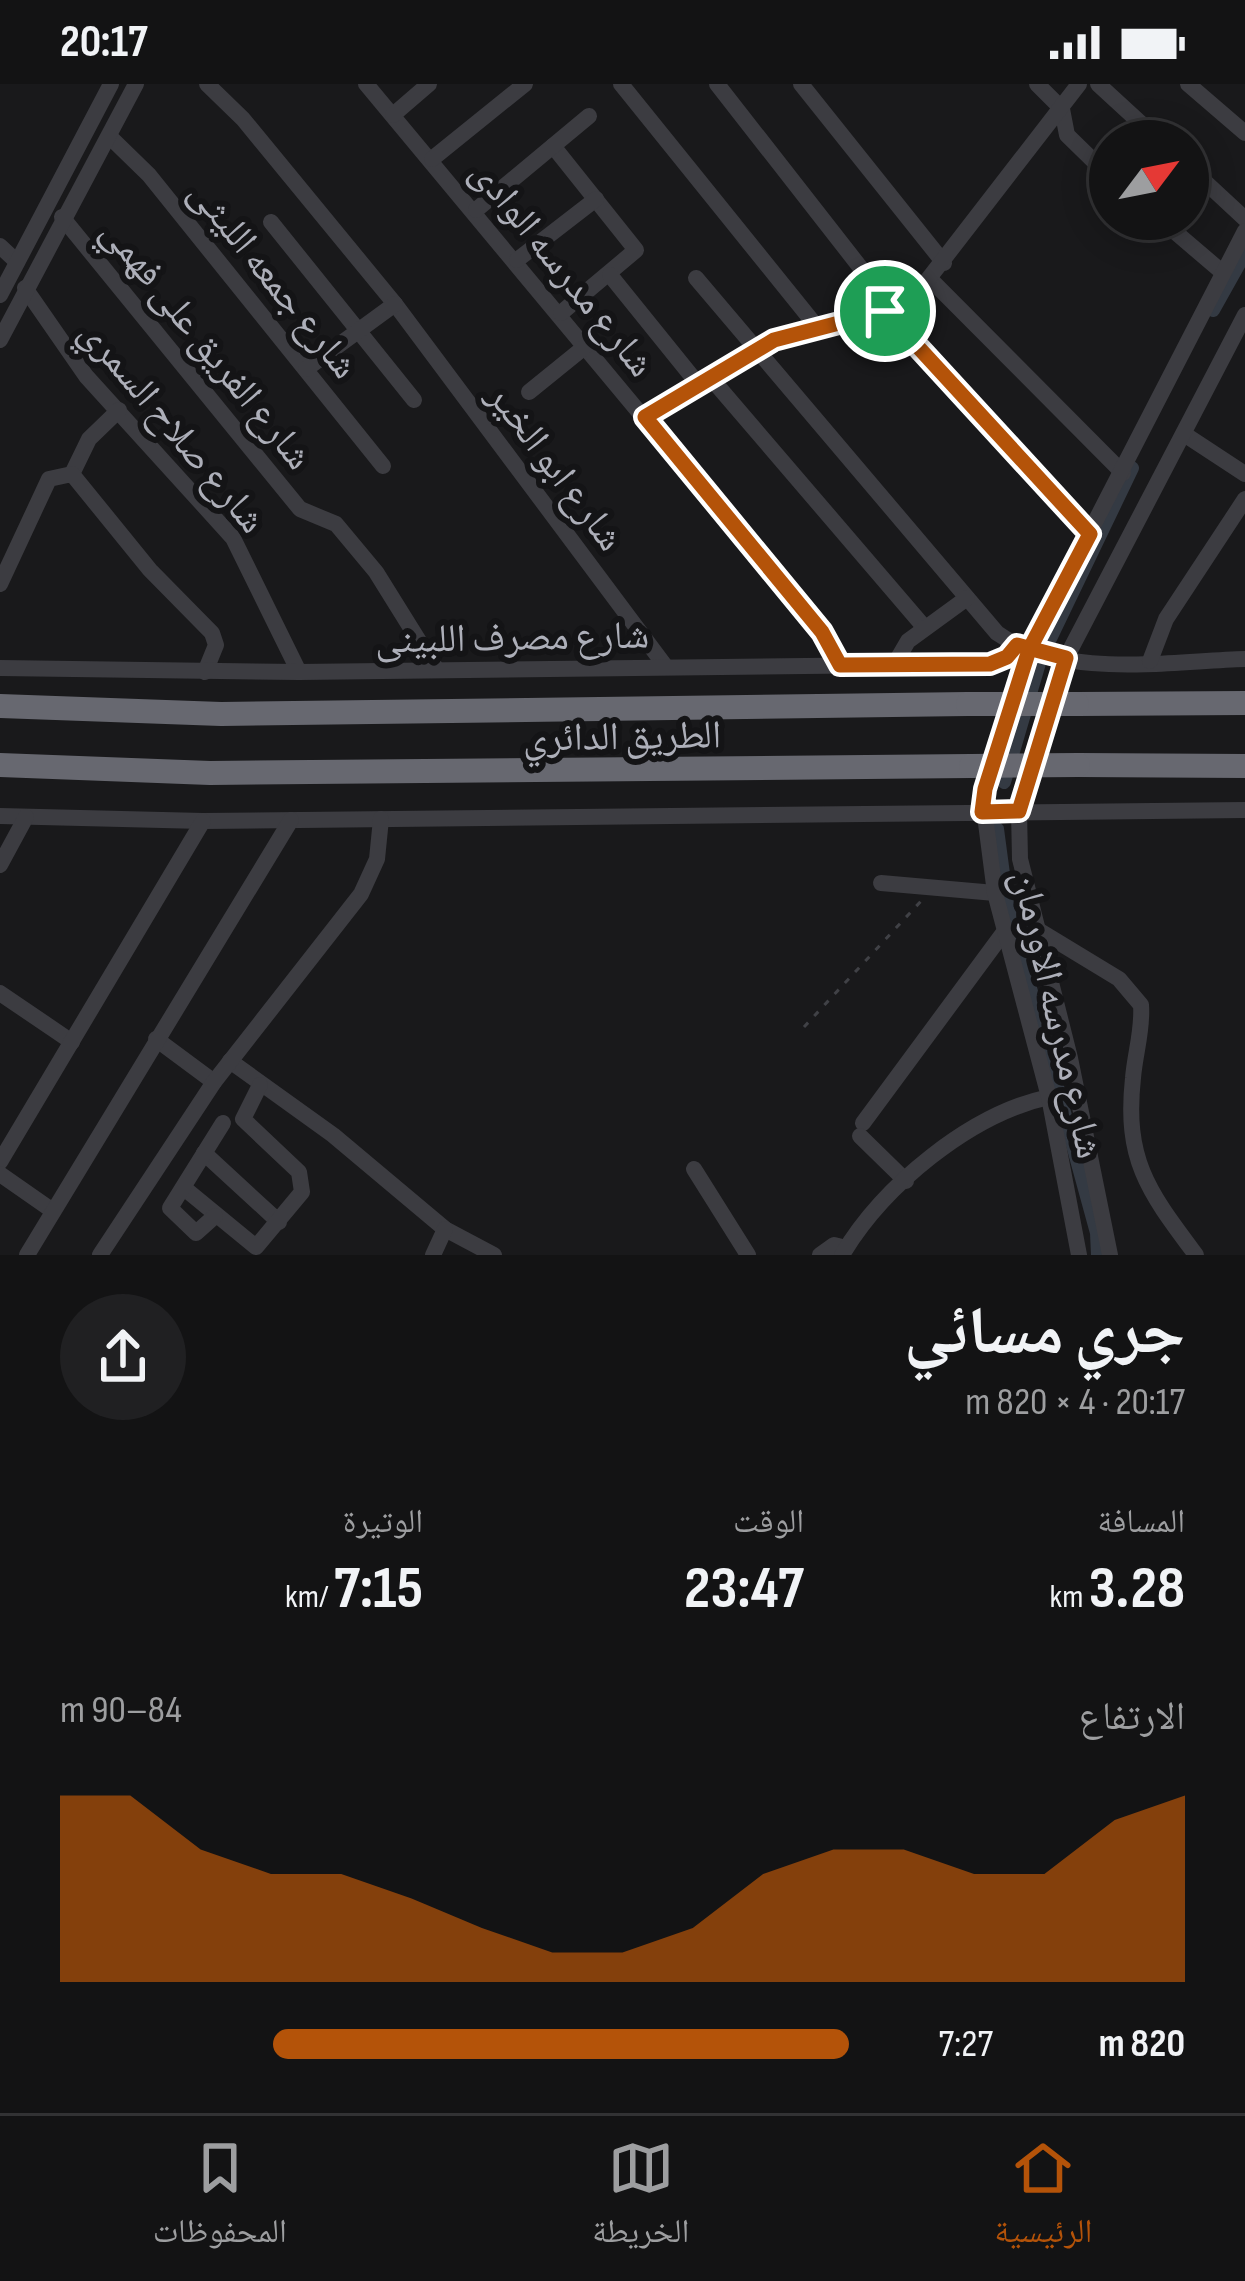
<!DOCTYPE html>
<html lang="ar">
<meta charset="utf-8">
<style>
:root{--surface:#131314;--page:#202022;--text:#f1f3f6;--muted:#9d9ea0;--line:#323234;--accent:#b45309}
body{margin:0;font-family:"Sofia Sans Condensed","Noto Naskh Arabic",sans-serif;background:var(--page);color:var(--text);direction:rtl;height:100vh;display:flex;flex-direction:column;font-size:45px;white-space:nowrap}
*{box-sizing:border-box;margin:0}
p{font-size:39px;color:var(--muted)}
.icon{flex:none;width:66px;height:66px;fill:none;stroke:currentColor;stroke-width:2;stroke-linecap:round;stroke-linejoin:round}
.map{position:relative;height:1171px;overflow:hidden;direction:ltr}
.sheet{display:flex;flex-direction:column;background:var(--surface);flex:1}
.sheet>*{flex:none}
.needle{width:78px;rotate:58deg}
.controls{position:absolute;left:1089px;top:36px;display:grid;gap:24px}
.controls a{display:grid;place-items:center;width:120px;height:120px;border-radius:50%;background:var(--surface);box-shadow:0 6px 30px #0003,0 0 0 3px var(--line);font-size:60px}
.pin{position:absolute;display:grid;place-items:center;width:102px;height:102px;color:#fff;margin:-51px;border:6px solid #fff;border-radius:50%;box-shadow:0 3px 12px #0007}
.round{display:grid;place-items:center;flex:none;width:126px;height:126px;border-radius:63px;background:var(--page)}
.summary{display:flex;align-items:center;justify-content:space-between;height:204px;padding:0 60px}
h1{font-size:66px;font-weight:700;line-height:90px}
.metrics{display:grid;grid-template-columns:repeat(3,1fr);gap:18px;height:204px;padding:12px 60px}
.metrics div{display:grid;align-content:center}
.metrics b{font-size:60px;font-weight:700}
.metrics small{font-size:33px;font-weight:400}
.metrics p{font-size:33px}
.chart{height:336px;padding:24px 60px}
.chart p{display:flex;justify-content:space-between}
.chart svg{width:100%;height:216px;margin-top:12px;fill:var(--accent);opacity:.7}
ul{padding:0 60px;list-style:none;font-size:39px}
li{display:grid;grid-template-columns:192px 144px 1fr;align-items:center;height:90px}
li i{height:30px;border-radius:15px;background:var(--accent)}
.status{display:flex;justify-content:space-between;align-items:center;height:84px;padding:0 60px;background:var(--surface);direction:ltr}
.status svg{height:33px;fill:currentColor}
.tab-bar{display:flex;justify-content:space-around;align-items:center;height:168px;border-top:3px solid var(--line);background:var(--surface);font-size:33px;color:var(--muted)}
.tab-bar a{display:grid;justify-items:center;gap:6px}
.tab-bar .selected{color:var(--accent)}
.map>svg:first-child{display:block}
</style>
<div class="status"><b>20:17</b><svg viewBox="0 0 49 12"><path d="M0 12V9h3v3zM5 12V6h3v6zM10 12V3h3v9zM15 12V0h3v12zM26 1h20v11H26zM47 4h2v5h-2z"/></svg></div>
<div class="map">
<svg width="1245" height="1171" viewBox="0 0 1245 1171">
<rect width="100%" height="100%" fill="#19191b"/>
<g fill="none" stroke-linecap="round" stroke-linejoin="round">
<g stroke="#343a43" stroke-width="14">
<path d="M1213 226 1245 169"/>
<path d="M1046 563 1132 384"/>
<path d="M1004 698 1039 579"/>
<path d="M997 745 1007 820 1097 1149 1098 1171"/>
</g>
<path stroke="#404146" stroke-width="3" stroke-dasharray="6 9" stroke-linecap="butt" d="M804 943 922 816"/>
<g stroke="#3c3c41" stroke-width="16">
<path d="M207 0 243 35 395 220 666 583"/>
<path d="M366 0 822 548 840 581"/>
<path d="M621 0 817 243"/>
<path d="M717 0 892 224"/>
<path d="M801 0 944 179"/>
<path d="M1037 0 1062 25 1067 51 1110 93"/>
<path d="M1098 0 1160 57"/>
<path d="M1188 0 1245 49"/>
<path d="M393 31 429 0"/>
<path d="M110 53 149 91 383 382"/>
<path d="M553 62 636 166 561 229"/>
<path d="M432 75 525 0"/>
<path d="M1188 82 1245 135"/>
<path d="M476 126 589 32"/>
<path d="M62 133 300 425 336 440 376 488 437 586"/>
<path d="M1160 135 1222 188"/>
<path d="M271 138 414 316"/>
<path d="M0 162 17 178"/>
<path d="M517 176 596 115"/>
<path d="M610 191 698 300"/>
<path d="M696 194 997 549C1063 596 1169 577 1245 575"/>
<path d="M931 196 1123 389"/>
<path d="M25 204 86 292 233 454 299 588"/>
<path d="M0 211 111 0"/>
<path d="M885 227 1090 450"/>
<path d="M0 256 136 0"/>
<path d="M306 285 395 220"/>
<path d="M710 293 925 544"/>
<path d="M529 308 587 261"/>
<path d="M645 333 774 257 877 230 919 207 1079 0"/>
<path d="M1184 350 1245 390"/>
<path d="M72 390 89 355 119 326"/>
<path d="M0 500 49 395 72 390 150 486 212 549 216 561 205 588"/>
<path d="M1150 577 1166 535 1245 415"/>
<path d="M894 581 908 557 967 514"/>
<path d="M0 584 299 588 980 580 1007 573 1017 561"/>
<path d="M0 732 203 737 1245 726"/>
<path d="M0 781 26 733"/>
<path d="M881 799 995 809"/>
<path d="M1035 844 1119 895 1141 921C1143 946 1135 969 1133 994 1124 1077 1149 1108 1196 1171"/>
<path d="M0 909 72 958"/>
<path d="M156 955 214 998"/>
<path d="M230 977 333 1051 445 1145 494 1171"/>
<path d="M863 1039 1004 848"/>
<path d="M860 1052 906 1097"/>
<path d="M204 1069 279 1138"/>
<path d="M0 1078 203 737"/>
<path d="M694 1085 748 1171"/>
<path d="M0 1090 53 1127"/>
<path d="M184 1104 256 1163 302 1108 299 1088 243 1035 260 1001"/>
<path d="M215 1132 196 1149 170 1124 223 1039"/>
<path d="M27 1171 291 736"/>
<path d="M100 1171 214 998 361 810 377 775 381 735"/>
<path d="M433 1171 445 1145"/>
<path d="M820 1171 834 1161 846 1164"/>
<path d="M842 1171C883 1102 970 1030 1049 1013"/>
<path d="M1079 1171 1049 1013 995 809 983 716 1029 566 1245 147"/>
<path d="M1110 1171 1070 974 1020 775 1019 727 1066 574 1245 231"/>
</g>
<g stroke="#676870" stroke-width="24">
<path d="M1077 620 1245 619"/>
<path d="M0 622 221 630 968 620"/>
<path d="M0 681 210 689 971 682"/>
<path d="M1078 681 1245 682"/>
</g>
<g stroke="#676870" stroke-width="24">
<path d="M968 620H1077"/>
<path d="M971 682 1078 681"/>
</g>
</g>
<g fill="none" stroke-linecap="round" stroke-linejoin="round">
<defs>
<path id="route" d="M885 227 774 256 645 333 822 548 840 581 990 580 1007 573 1017 561 1066 574 1019 727 982 728 985 705 1029 566 1090 450 885 227"/>
</defs>
<use href="#route" stroke="#fff" stroke-width="24"/>
<use href="#route" stroke="#b45309" stroke-width="15"/>
</g>
<g text-anchor="middle" stroke-width="12" stroke-linejoin="round" paint-order="stroke">
<g font-size="39" fill="#adafb9" stroke="#141416">
<text transform="translate(564 183) rotate(51)" y="14">شارع مدرسه الوادى</text>
<text transform="translate(275 194) rotate(51)" y="14">شارع جمعه الليثى</text>
<text transform="translate(208 259) rotate(51)" y="14">شارع الفريق على فهمي</text>
<text transform="translate(174 341) rotate(50)" y="14">شارع صلاح السمري</text>
<text transform="translate(557 382) rotate(53)" y="14">شارع ابو الخير</text>
<text transform="translate(512 552) rotate(-1)" y="14">شارع مصرف اللبينى</text>
<text transform="translate(622 651) rotate(-1)" y="14">الطريق الدائري</text>
<text transform="translate(1059 930) rotate(77)" y="14">شارع مدرسه الاورمان</text>
</g>
</g>
</svg>
<div class="controls">
<a><svg class="needle" viewBox="-14 -14 28 28"><path d="M0-13l5 13h-10z" fill="#e53935"/><path d="M0 13l5-13h-10z" fill="#9d9ea0"/></svg></a>
</div>
<div class="pin" style="left:885px;top:227px;background:#1e9e55"><svg class="icon" aria-label="arrive" viewBox="0 0 24 24"><path d="M6 21V4h12l-3 4 3 4H6"/></svg></div>
</div>
<section class="sheet">
<div class="summary"><div><h1>جري مسائي</h1><p>20:17 · 4 × 820 m</p></div><a class="round"><svg class="icon" aria-label="share" viewBox="0 0 24 24"><path d="M12 15V3M7 8l5-5 5 5M5 13v7h14v-7"/></svg></a></div>
<div class="metrics">
<div><p>المسافة</p><b>3.28<small> km</small></b></div>
<div><p>الوقت</p><b>23:47</b></div>
<div><p>الوتيرة</p><b>7:15<small> /km</small></b></div>
</div>
<div class="chart"><p><span>الارتفاع</span>84–90 m</p>
<svg viewBox="0 0 160 44" preserveAspectRatio="none"><path d="M0 44V6L10 6L20 17L30 22L40 22L50 27L60 33L70 38L80 38L90 33L100 22L110 17L120 17L130 22L140 22L150 11L160 6V44z"/></svg>
</div>
<ul>
<li><b>820 m</b>7:27<i style="width:73%"></i></li>
</ul>
</section>
<nav class="tab-bar">
<a class="selected"><svg class="icon" aria-label="home" viewBox="0 0 24 24"><path d="M3 11l9-7 9 7M6 9v11h12V9"/></svg>الرئيسية</a>
<a><svg class="icon" aria-label="map" viewBox="0 0 24 24"><path d="M3 6l6-2 6 2 6-2v14l-6 2-6-2-6 2zM9 4v14M15 6v14"/></svg>الخريطة</a>
<a><svg class="icon" aria-label="saved" viewBox="0 0 24 24"><path d="M7 4h10v16l-5-4-5 4z"/></svg>المحفوظات</a>
</nav>
